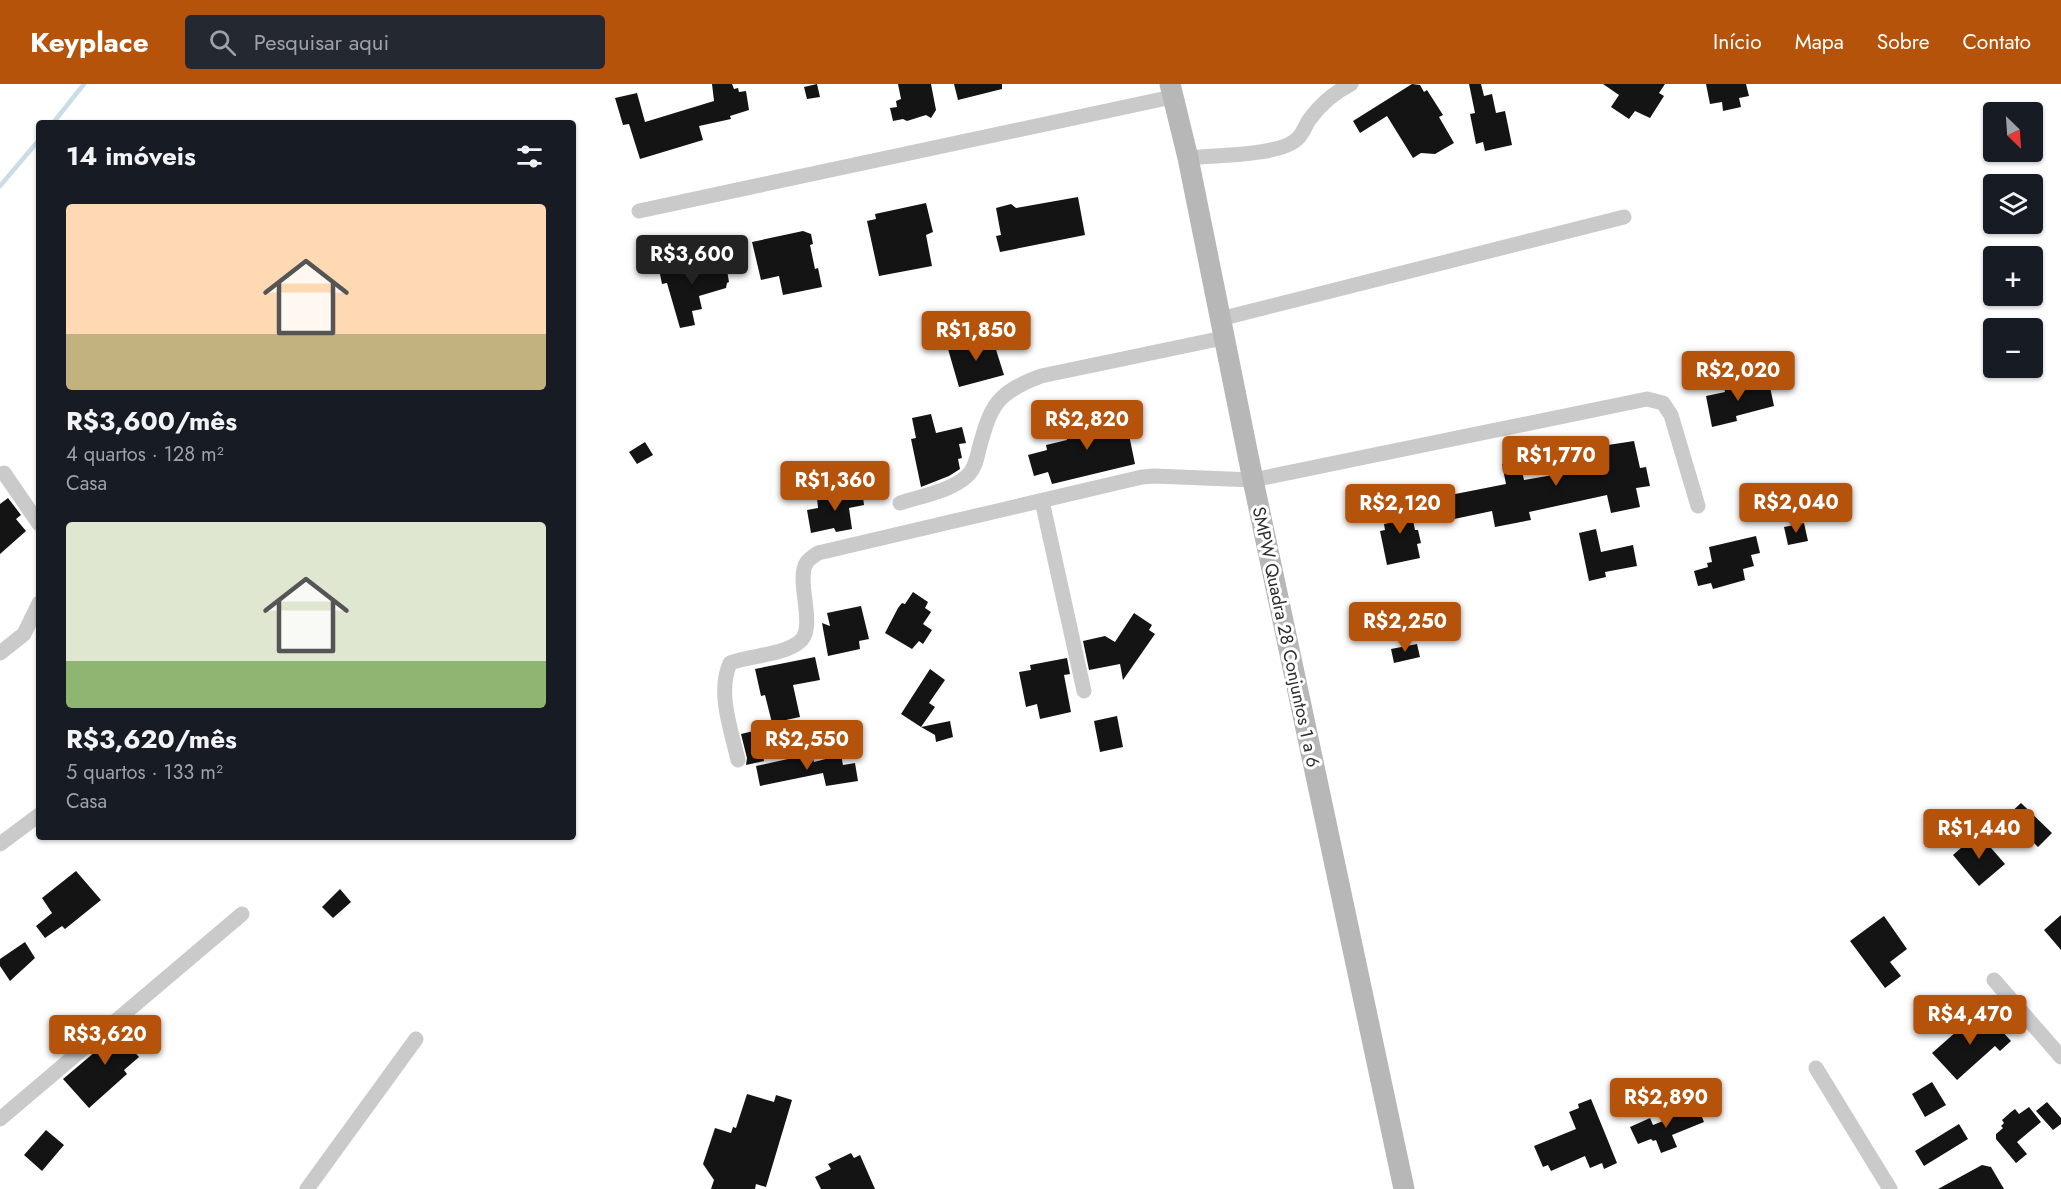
<!DOCTYPE html>
<html lang="pt">
<head>
<meta charset="utf-8">
<style>
	body { margin:0; font-family:Jost,sans-serif; background:#242831; color:#f1f3f6; height:100vh; display:flex; flex-direction:column; font-size:22px; white-space:nowrap }
	* { box-sizing:border-box; margin:0 }
	p { font-size:20px; color:#9ea1a6 }
	.icon { flex:none; width:33px; height:33px; fill:none; stroke:currentColor; stroke-width:2; stroke-linecap:round; stroke-linejoin:round }
	.map { position:relative; flex:1; overflow:hidden }
	.drawer { position:absolute; left:36px; top:36px; width:540px; height:720px; display:flex; flex-direction:column; background:#171b24; border-radius:6px; box-shadow:0 2px 4px #0004 }
	.drawer>* { flex:none }
	.needle { width:39px; rotate:155deg }
	.buttons { position:absolute; left:1983px; top:18px; display:grid; gap:12px }
	.buttons a { display:grid; place-items:center; width:60px; height:60px; border-radius:6px; background:#171b24; box-shadow:0 2px 4px #0004; font-size:30px }
	.price { position:absolute; translate:-50% -51px; padding:0 14px; border-radius:6px; background:#b45309; color:#fff; font-size:20px; line-height:39px; filter:drop-shadow(0 2px 3px #0008) }
	.price::after { content:''; position:absolute; left:50%; top:36px; width:18px; height:14px; margin-left:-9px; background:inherit; clip-path:polygon(0 0,100% 0,50% 100%) }
	.price.current { background:#222; color:#fff }
	ul { padding:0; list-style:none }
	li { display:grid; align-content:center; gap:12px; height:318px; padding:0 30px }
	li span { display:grid; place-items:center; height:186px; border-radius:6px; color:#555 }
	li>.icon { margin-inline-start:auto }
	span .icon { width:108px; height:108px; fill:#fffc; stroke-width:1 }
	li b { font-size:26px }
	h2 { display:flex; justify-content:space-between; align-items:center; height:72px; padding:0 30px; font-size:26px }
	header { display:flex; align-items:center; gap:36px; box-sizing:border-box; height:84px; padding:0 30px; background:#b45309; color:#fff }
	header strong { font-size:28px }
	nav { display:flex; gap:33px; margin-inline-start:auto; font-size:21px }
	.search { width:420px; height:54px; background:#242831; display:flex; align-items:center; gap:15px; box-sizing:border-box; padding:0 21px; border-radius:6px; color:#9ea1a6; font-size:22px }
	.map>svg:first-child { display:block }
	.lines { fill:none; stroke-linecap:round; stroke-linejoin:round }
	.stream { stroke:#cadde7; stroke-width:4.5 }
	.building { fill:#141414 }
	.street { stroke:#cacaca; stroke-width:15 }
	.secondary { stroke:#b7b7b7; stroke-width:21 }
	.labels { text-anchor:middle; dominant-baseline:central; stroke-width:6; stroke-linejoin:round; paint-order:stroke }
	.street-label { font-size:18px; fill:#2d2d2d; stroke:#fff }
</style>
</head>
<body>
<header>
<strong>Keyplace</strong>
<div class="search"><svg class="icon" aria-label="search" viewBox="0 0 24 24"><circle cx="10" cy="10" r="6"/><path d="M15 15l6 6"/></svg>Pesquisar aqui</div>
<nav><a>Início</a><a>Mapa</a><a>Sobre</a><a>Contato</a></nav>
</header>
<div class="map">
<svg width="2061" height="1105" viewBox="0 0 2061 1105">
	<rect width="100%" height="100%" fill="#fff"/>
	<g class="lines">
		<!-- stream -->
		<path class="stream" d="M53 39 84 0
			M0 102 39 56"/>
	</g>
	<!-- building -->
	<path class="building" d="M712 0H732L734 5 738 4 739 8 746 7 749 26 730 32 731 35 699 42 703 56 640 75 629 40 623 41 615 14 637 9 645 38 714 17Z
		M817 0 820 13 807 15 804 3Z
		M898 0H931L936 26 931 34 926 31 907 37 903 35 893 37 890 24 897 23 896 17 901 15Z
		M954 0H1002V5L958 16Z
		M1412 0 1420 1 1424 8 1427 6 1443 31 1439 33 1454 59 1435 70 1421 69 1413 74 1387 32 1360 49 1353 37Z
		M1469 0H1481L1484 12 1492 10 1496 29 1505 27 1512 61 1485 67 1483 58 1476 60 1470 30 1475 29Z
		M1603 0H1665L1659 9 1664 12 1650 34 1635 27 1629 35 1611 23 1619 11Z
		M1706 0H1746L1749 12 1739 14 1741 23 1723 27 1722 18 1710 20Z
		M1078 113 1085 151 1000 168 996 152 1001 151 996 124 1011 120 1016 124Z
		M926 119 933 148 926 151 932 182 879 192 867 137 876 135 875 130Z
		M803 147 811 150 813 160 810 161 815 185 818 184 822 203 783 211 779 192 761 196 752 158Z
		M710 172 713 186H727L729 198 727 199 726 204 699 212 702 225 692 227 695 241 680 244 667 199 662 200 659 185Z
		M992 253 1004 291 959 303 948 265Z
		M1769 298 1774 322 1736 332 1737 337 1712 343 1706 312 1725 308 1724 303 1746 299 1750 302Z
		M1109 326 1126 336 1135 380 1052 400 1048 388 1034 392 1028 371 1047 366 1046 361 1067 356 1066 351 1076 348 1074 338 1086 335 1099 344Z
		M931 330 936 349 962 343 966 359 959 360 962 374 958 375 960 385 949 392 921 403 911 355 916 354 912 334Z
		M1634 357 1640 384 1646 383 1650 402 1636 404 1640 423 1611 429 1607 411 1529 428 1531 436 1495 443 1492 427 1440 438 1435 414 1506 400 1502 380 1520 377 1524 396 1553 391 1551 386 1565 383 1563 375 1596 368 1595 363Z
		M645 358 653 371 637 380 629 368Z
		M862 405 864 421 849 424 852 445 836 448 834 444 811 449 807 426 818 424 817 414Z
		M8 414 21 431 16 435 26 447 0 470V420Z
		M1409 417 1415 446H1418L1421 459 1417 460 1420 474 1387 481 1380 447 1385 446 1384 440 1389 439 1385 422Z
		M1804 439 1808 457 1788 461 1784 443Z
		M1596 445 1601 468 1633 461 1637 482 1605 488 1606 493 1589 497 1579 449Z
		M1756 452 1760 469 1751 471 1754 482 1743 485 1745 496 1713 505 1711 499 1698 502 1694 487 1708 483 1707 479 1712 478 1709 463Z
		M913 508 928 518 925 524 931 528 923 540 932 546 923 560 919 557 912 565 885 549 898 524 902 519 905 520Z
		M861 522 869 555 859 557 860 565 828 572 822 539 830 542 827 529Z
		M1134 529 1152 541 1149 546 1155 550 1123 596 1120 580 1089 586 1083 557 1105 552 1115 558Z
		M1417 560 1420 573 1394 579 1391 565Z
		M815 573 820 596 793 601 800 633 772 639 765 611 761 612 755 585Z
		M1067 574 1070 590 1064 591 1071 628 1040 635 1037 620 1026 623 1019 588 1031 586 1030 581Z
		M930 585 945 596 929 619 935 623 921 643 950 637 953 653 936 658 935 651 921 643 901 630Z
		M1117 632 1123 663 1100 668 1094 637Z
		M758 646 764 677 746 681 747 674 741 650Z
		M841 671 843 681 855 679 858 697 826 702 823 689 760 702 756 682 802 672 803 677 813 675 814 678Z
		M2021 719 2052 749 2038 763 2007 732Z
		M1978 749 2005 780 1979 802 1953 771Z
		M76 787 101 816 65 845 62 842 45 854 36 842 52 829 42 814Z
		M340 805 351 818 333 834 322 823Z
		M2061 831V866L2044 846Z
		M1884 832 1907 865 1890 878 1901 892 1885 904 1850 857Z
		M25 858 35 874 10 897 0 882V875Z
		M1973 933 1981 942 1990 934 2011 957 2000 967 1995 962 1957 996 1932 969Z
		M130 937 144 952 131 964 139 973 124 986 127 990 89 1024 63 995 102 962 104 963Z
		M1932 998 1946 1021 1925 1033 1912 1010Z
		M747 1010 774 1018 776 1011 792 1016 766 1103 756 1100 755 1105H711L714 1096 703 1080 715 1044 731 1049 733 1043 736 1044Z
		M1591 1015 1617 1079 1604 1085 1602 1079 1590 1084 1585 1072 1551 1087 1548 1081 1543 1083 1534 1062 1576 1045 1569 1028 1579 1024 1578 1020Z
		M2047 1018 2061 1034V1040L2053 1046 2036 1027Z
		M1698 1023 1704 1038 1672 1051 1677 1063 1661 1069 1656 1056 1653 1057 1651 1055 1638 1060 1630 1043 1650 1034 1653 1041Z
		M2029 1023 2041 1038 2017 1058 2027 1070 2016 1079 1996 1055V1050L2003 1044 2001 1042 2004 1039 2002 1036 2011 1028 2015 1025 2019 1030Z
		M1959 1040 1968 1055 1924 1082 1915 1067Z
		M46 1046 64 1061 42 1087 24 1071Z
		M851 1069 854 1074 860 1071 875 1105H821L815 1093 831 1085 828 1080Z
		M1982 1081 1991 1083 2004 1105H1938Z"/>
	<g class="lines">
		<!-- street -->
		<path class="street" d="M1188 74C1214 71 1280 72 1297 55 1303 50 1305 42 1309 36 1320 21 1335 8 1351 0
			M639 127 1172 13
			M1220 235 1624 133
			M4 389 39 440
			M1042 417 1084 607
			M900 419C921 412 952 407 968 391 975 384 977 374 979 365 991 321 996 309 1041 292L1223 254
			M0 569 24 550 39 519
			M738 676C731 645 717 609 730 579 751 571 779 572 798 559 819 546 794 496 807 478 809 475 815 471 818 469L1142 393 1154 392 1253 396 1647 315 1663 319 1671 331 1698 422
			M0 760 39 731
			M1994 896 2061 973
			M1816 984 1890 1105
			M0 1035 242 830
			M307 1105 416 955"/>
		<!-- secondary -->
		<path class="secondary" d="M1170 0 1188 74 1253 396 1404 1105"/>
	</g>
	<g class="labels">
		<!-- street labels -->
		<g class="street-label">
			<text transform="translate(1286 553) rotate(78)">SMPW Quadra 28 Conjuntos 1 a 6</text>
		</g>
	</g>
</svg>
<div class="buttons">
<a><svg class="needle" viewBox="-14 -14 28 28"><path d="M0-13l5 13h-10z" fill="#e53935"/><path d="M0 13l5-13h-10z" fill="#9ea1a6"/></svg></a>
<a><svg class="icon" aria-label="layers" viewBox="0 0 24 24"><path d="M12 4l9 5-9 5-9-5zM3 14l9 5 9-5"/></svg></a>
<a>+</a>
<a>−</a>
</div>
<b class="price current" style="left:692px;top:202px">R$3,600</b>
<b class="price" style="left:976px;top:278px">R$1,850</b>
<b class="price" style="left:1738px;top:318px">R$2,020</b>
<b class="price" style="left:1087px;top:367px">R$2,820</b>
<b class="price" style="left:1556px;top:403px">R$1,770</b>
<b class="price" style="left:835px;top:428px">R$1,360</b>
<b class="price" style="left:1796px;top:450px">R$2,040</b>
<b class="price" style="left:1400px;top:451px">R$2,120</b>
<b class="price" style="left:1405px;top:569px">R$2,250</b>
<b class="price" style="left:807px;top:687px">R$2,550</b>
<b class="price" style="left:1979px;top:776px">R$1,440</b>
<b class="price" style="left:1970px;top:962px">R$4,470</b>
<b class="price" style="left:105px;top:982px">R$3,620</b>
<b class="price" style="left:1666px;top:1045px">R$2,890</b>
<section class="drawer">
<h2>14 imóveis<svg class="icon" aria-label="filters" viewBox="0 0 24 24"><path d="M4 7h16M4 17h16"/><circle cx="9" cy="7" r="2"/><circle cx="15" cy="17" r="2"/></svg></h2>
<ul>
<li><span style="background:linear-gradient(#ffd9b3 70%,#c2b280 0)"><svg class="icon" aria-label="home" viewBox="0 0 24 24"><path d="M3 11l9-7 9 7M6 9v11h12V9"/></svg></span><div><b>R$3,600/mês</b><p>4 quartos · 128 m²</p><p>Casa</p></div></li>
<li><span style="background:linear-gradient(#dfe7d0 75%,#8fb573 0)"><svg class="icon" aria-label="home" viewBox="0 0 24 24"><path d="M3 11l9-7 9 7M6 9v11h12V9"/></svg></span><div><b>R$3,620/mês</b><p>5 quartos · 133 m²</p><p>Casa</p></div></li>
</ul>
</section>
</div>
</body>
</html>
